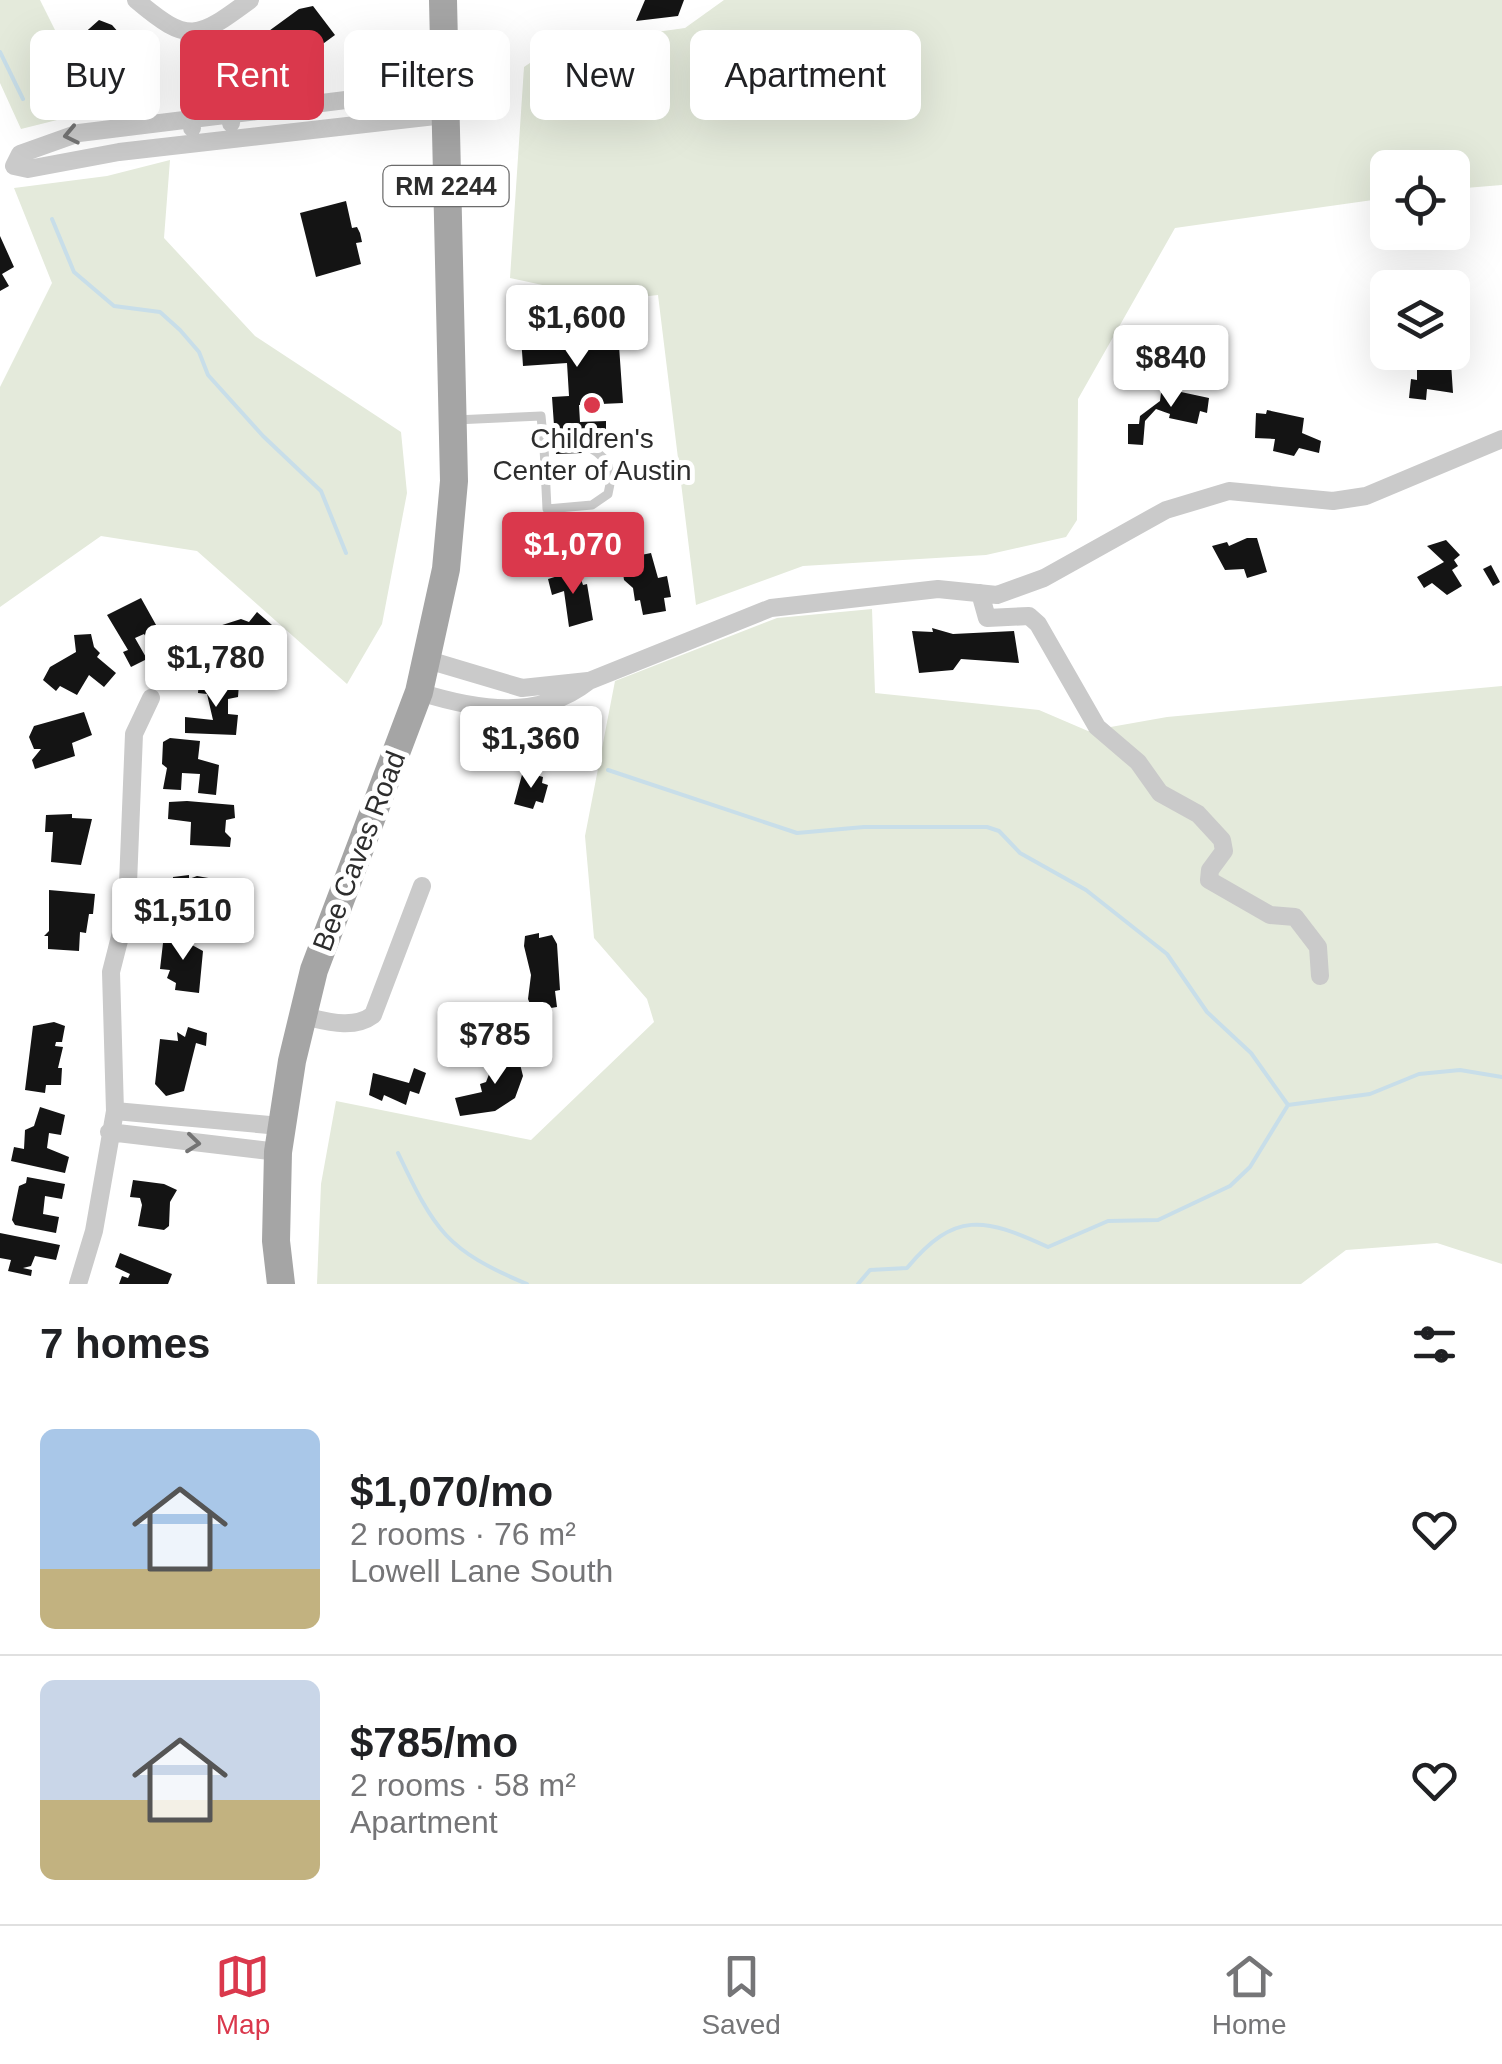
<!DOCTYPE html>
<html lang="en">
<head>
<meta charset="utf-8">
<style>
	body { margin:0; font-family:Helvetica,sans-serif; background:#f2f2f2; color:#202124; height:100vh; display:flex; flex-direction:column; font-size:38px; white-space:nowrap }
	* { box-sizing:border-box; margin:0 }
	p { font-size:32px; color:#757577 }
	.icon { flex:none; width:55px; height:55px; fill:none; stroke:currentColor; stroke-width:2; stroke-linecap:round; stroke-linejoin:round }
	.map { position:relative; height:1284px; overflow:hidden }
	.details { display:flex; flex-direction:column; background:#fff; flex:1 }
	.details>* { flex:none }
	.banner { position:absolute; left:30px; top:30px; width:1000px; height:90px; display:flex; gap:20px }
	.buttons { position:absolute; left:1370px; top:150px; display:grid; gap:20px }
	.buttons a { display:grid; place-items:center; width:100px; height:100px; border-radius:15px; background:#fff; box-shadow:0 10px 40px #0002; font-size:50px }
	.price { position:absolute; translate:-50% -85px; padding:0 22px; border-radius:10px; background:#fff; color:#222; font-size:32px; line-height:65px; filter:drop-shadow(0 2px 5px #0008) }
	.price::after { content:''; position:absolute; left:50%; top:60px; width:30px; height:22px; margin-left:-15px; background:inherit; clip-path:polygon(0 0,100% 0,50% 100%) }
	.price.active { background:#da384c; color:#fff }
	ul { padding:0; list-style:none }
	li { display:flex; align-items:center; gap:30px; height:250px; padding:0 40px }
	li+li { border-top:2px solid #e0e0e0 }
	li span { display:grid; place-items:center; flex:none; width:280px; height:200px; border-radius:15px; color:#555 }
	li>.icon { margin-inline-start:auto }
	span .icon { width:120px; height:120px; fill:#fffc; stroke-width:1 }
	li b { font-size:42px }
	h2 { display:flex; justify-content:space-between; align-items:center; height:120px; padding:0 40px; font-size:42px }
	.tag { padding:0 35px; border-radius:15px; background:#fff; box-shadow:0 10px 40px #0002; font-size:35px; line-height:90px }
	.tag.active { background:#da384c; color:#fff }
	.dock { display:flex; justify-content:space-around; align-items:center; height:140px; border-top:2px solid #e0e0e0; background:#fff; font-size:28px; color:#757577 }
	.dock a { display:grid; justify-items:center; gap:5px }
	.dock .active { color:#da384c }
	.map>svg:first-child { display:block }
	.green { fill:#e4eadb }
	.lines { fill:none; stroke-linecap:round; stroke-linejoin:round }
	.stream { stroke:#c8dee9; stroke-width:4 }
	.building { fill:#141414 }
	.service { stroke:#cacaca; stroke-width:9 }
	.minor { stroke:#cacaca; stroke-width:18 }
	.primary { stroke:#a5a5a5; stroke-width:28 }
	.oneway { stroke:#747474 }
	.poi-dot { fill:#da384c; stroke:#fff; stroke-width:4 }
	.labels { text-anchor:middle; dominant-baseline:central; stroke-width:10; stroke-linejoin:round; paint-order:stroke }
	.shield { fill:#fff; stroke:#6c6c6c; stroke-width:2.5 }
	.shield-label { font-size:25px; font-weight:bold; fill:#2d2d2d }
	.poi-label { font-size:28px; fill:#2d2d2d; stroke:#fff }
	.street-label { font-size:28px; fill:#2d2d2d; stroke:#fff }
</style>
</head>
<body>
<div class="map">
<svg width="1502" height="1284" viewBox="0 0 1502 1284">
	<rect width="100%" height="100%" fill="#fff"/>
	<!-- green -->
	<path class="green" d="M0 0H40L59 38 108 107 106 119 65 118 21 129 0 83Z
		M724 0H1502V185L1453 189 1452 168H1388L1387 198 1175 228 1078 399 1077 520 1066 537 986 555 803 566 696 605 658 295 612 300 510 278 524 67 555 46 685 28Z
		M170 160 164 238 255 336 401 432 407 493 382 624 347 684 197 551 101 536 0 607V387L52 283 14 188 107 176Z
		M872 609 875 693 1039 710 1088 731 1167 717 1502 686V1264L1437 1243 1346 1250 1301 1284H317L321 1184 336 1101 531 1140 654 1022 647 999 594 938 585 836 615 681 777 618Z"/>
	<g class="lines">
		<!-- stream -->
		<path class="stream" d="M0 52 23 99
			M52 219 74 272 114 306 160 312 180 330 199 352 208 375 263 436 321 491 346 553
			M608 770 797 833 864 827H987L999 831 1020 853 1086 890 1167 954 1207 1012 1251 1053 1288 1105 1370 1094 1419 1074 1460 1070 1502 1077
			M398 1153C435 1231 446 1250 527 1284
			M858 1284 870 1270 907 1268C955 1211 983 1217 1048 1247L1108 1221 1158 1220 1230 1186 1250 1167 1288 1105"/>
	</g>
	<!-- building -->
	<path class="building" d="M645 0H684L678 16 636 21Z
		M313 6 335 35 279 76 257 48 262 36 299 9Z
		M99 20 112 25 142 59 144 73 116 98 72 53 75 50 71 45Z
		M346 201 352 228 357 227 360 233 362 242 356 243 361 264 316 277 300 213Z
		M0 236 14 267 2 274 9 286 0 291Z
		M617 317 623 403 579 405 580 422 606 421V430L580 432 582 453 556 454 552 397 569 396 567 363 523 366 520 322Z
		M1435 362 1451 363 1453 393 1427 389 1426 400 1409 398 1411 379 1417 380V368H1434Z
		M1169 380 1183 383 1181 392 1209 398 1207 413 1200 411 1197 424 1169 418 1170 414 1156 409 1145 421 1143 445 1128 444V424H1139L1140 416 1160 401 1161 393 1166 394Z
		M1267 410 1304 418 1302 433 1321 441 1319 453 1299 448 1294 456 1273 451 1275 439 1255 438 1256 413 1266 414Z
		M1247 538H1257L1267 572 1247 578 1244 569 1225 570 1212 546 1227 542 1229 546Z
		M1446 540 1460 555 1454 560 1458 566 1452 570 1462 586 1447 595 1432 583 1424 588 1417 577 1444 562 1427 546Z
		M651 553 658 578 667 576 671 597 664 598 666 611 643 615 640 600 635 601 633 588 624 580 621 559Z
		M1491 565 1500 582 1493 586 1483 569Z
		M578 570 583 585 587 584 593 620 569 627 564 591 552 595 548 579Z
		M141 598 160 632 148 640 144 634 135 638 147 659 131 667 123 652 128 650 107 615Z
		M257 612 272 625 265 635 276 636 279 663 261 665 260 653 242 655V661H234V656L209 655V641L216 635V627L241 619 249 622Z
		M932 628 953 634 1014 631 1019 663 961 659 953 670 919 673 912 631 933 632Z
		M91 634 94 647 100 653 97 657 116 673 104 687 89 675 77 695 60 686 56 691 43 680 50 667 76 652 74 635Z
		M199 680 239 684 238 697 228 699V714L238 715 236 735 185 733V717L213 720 207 694 198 693Z
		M84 712 92 735 72 743 75 756 35 769 32 760 41 749H34L29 737 34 726Z
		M170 738 200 741 198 759 219 765 216 795 198 793 200 774 182 773 181 790 163 789 167 768 162 764 163 742Z
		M523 771 543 777 542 783 548 785 543 803 536 801 533 809 514 804Z
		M187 801 234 805 235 818 226 820 225 832 231 838 230 847 190 845 191 822 168 819 169 802Z
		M72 814V818L92 819 81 865 51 862 53 832H45L46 815Z
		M189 875V879L197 876 220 880V890H230L229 903 215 902 214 907 221 911 217 929 191 927V922L182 921 184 895 172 894 173 877Z
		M49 890 95 894 93 914H89L86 933 80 932 79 951 48 949V936H44L49 931Z
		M170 932 193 938 192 945 203 951 199 993 175 990 176 983 167 978 170 970 160 969 163 943H169Z
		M539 933V938L552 935 557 944 560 990 555 991 557 1007 539 1010 538 1003 530 1004 528 999 531 975 524 946 525 936Z
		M54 1022 65 1026 62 1042H56L55 1046 63 1047 58 1068H62L61 1085H46L45 1093 25 1090 33 1026Z
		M188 1027 207 1033 206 1046 196 1043 184 1091 166 1096 155 1084 160 1039 178 1041 177 1032 185 1037Z
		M516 1048 523 1076 515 1098 495 1111 460 1116 455 1098 482 1092 480 1084 486 1082 493 1064 499 1062 497 1053Z
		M414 1068 426 1073 419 1094 410 1091 406 1105 384 1095 382 1101 369 1095 373 1073 409 1083Z
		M40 1107 65 1115 61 1135 49 1133 47 1148 69 1157 65 1173 11 1161 14 1147 24 1149 25 1130 34 1126Z
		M27 1177 65 1184 62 1199 45 1196 43 1214 59 1217 56 1233 15 1225 12 1220 19 1186 26 1183Z
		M133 1180 164 1184 177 1190 170 1202 169 1226 164 1230 138 1226 142 1205 140 1198 130 1197Z
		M0 1233 60 1245 56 1260 35 1256 31 1266 23 1268 32 1270 31 1276 8 1271 11 1260 0 1258Z
		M120 1253 172 1274 168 1284H119L122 1276 128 1278 130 1274 115 1267Z"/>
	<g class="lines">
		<!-- service -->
		<path class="service" d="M455 420 541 416 544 447
			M556 446 544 447 547 509 592 505 608 494C615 468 606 454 582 444"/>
		<!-- minor -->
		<path class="minor" d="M136 0C189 45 197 39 250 0
			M210 30 224 69 231 123
			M189 34 192 128
			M444 82 370 97 79 133 20 154 14 166 28 169 119 152 444 115
			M980 593 987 618 1029 616 1038 624 1097 727 1138 762 1160 793 1198 814 1222 840 1224 851 1210 870 1209 880 1270 915 1295 917 1318 947 1320 976
			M428 660 522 688 588 681
			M419 692C477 710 538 721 589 681L771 608 938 589 997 595 1044 578 1166 510 1229 491 1333 501 1366 496 1502 439
			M303 1016C326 1021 353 1030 373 1015L422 886
			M115 1111 280 1126
			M109 1132 278 1152
			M78 1284 94 1231 115 1111 111 972 127 909 134 734 151 698"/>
		<!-- primary -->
		<path class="primary" d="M281 1284 276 1241 278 1152 292 1061 314 970 419 692 446 569 454 481 443 0"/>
	</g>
	<!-- one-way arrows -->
	<defs><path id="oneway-chevron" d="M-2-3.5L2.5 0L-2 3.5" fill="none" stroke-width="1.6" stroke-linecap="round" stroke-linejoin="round" transform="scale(2.5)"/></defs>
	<g class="oneway">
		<use href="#oneway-chevron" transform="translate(71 135) rotate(168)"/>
		<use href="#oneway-chevron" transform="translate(193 1143) rotate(6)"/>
	</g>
	<!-- markers -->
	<circle class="poi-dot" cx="592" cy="405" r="10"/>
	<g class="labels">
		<!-- shield labels -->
		<rect class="shield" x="383.5" y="166" width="125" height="40" rx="8"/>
		<g class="shield-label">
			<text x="446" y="186">RM 2244</text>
		</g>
		<!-- poi labels -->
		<g class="poi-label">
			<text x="592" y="438">Children's<tspan x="592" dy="32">Center of Austin</tspan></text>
		</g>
		<!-- street labels -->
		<g class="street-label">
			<text transform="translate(359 851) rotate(-69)">Bee Caves Road</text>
		</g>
	</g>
</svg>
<div class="buttons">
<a><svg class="icon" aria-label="locate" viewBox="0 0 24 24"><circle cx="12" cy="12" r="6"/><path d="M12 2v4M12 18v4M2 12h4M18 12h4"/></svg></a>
<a><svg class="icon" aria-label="layers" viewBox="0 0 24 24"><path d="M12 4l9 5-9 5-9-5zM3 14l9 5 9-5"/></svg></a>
</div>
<b class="price" style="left:577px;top:370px">$1,600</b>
<b class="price" style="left:1171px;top:410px">$840</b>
<b class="price active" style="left:573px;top:597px">$1,070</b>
<b class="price" style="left:216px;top:710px">$1,780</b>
<b class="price" style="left:531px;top:791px">$1,360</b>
<b class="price" style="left:183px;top:963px">$1,510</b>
<b class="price" style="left:495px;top:1087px">$785</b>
<div class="banner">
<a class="tag">Buy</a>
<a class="tag active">Rent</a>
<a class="tag">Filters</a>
<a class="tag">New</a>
<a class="tag">Apartment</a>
</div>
</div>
<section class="details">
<h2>7 homes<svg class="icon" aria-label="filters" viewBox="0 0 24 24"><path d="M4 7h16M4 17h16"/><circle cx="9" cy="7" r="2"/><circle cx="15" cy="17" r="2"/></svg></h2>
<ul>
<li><span style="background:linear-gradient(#a9c7e8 70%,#c2b280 0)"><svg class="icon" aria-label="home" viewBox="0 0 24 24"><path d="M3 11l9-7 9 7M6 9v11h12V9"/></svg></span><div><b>$1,070/mo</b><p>2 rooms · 76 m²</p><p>Lowell Lane South</p></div><svg class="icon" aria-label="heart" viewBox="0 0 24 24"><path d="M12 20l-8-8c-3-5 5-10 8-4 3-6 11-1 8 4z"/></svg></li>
<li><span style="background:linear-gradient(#c9d6e8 60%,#c2b280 0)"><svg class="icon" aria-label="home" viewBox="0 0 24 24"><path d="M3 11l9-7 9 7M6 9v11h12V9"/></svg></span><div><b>$785/mo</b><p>2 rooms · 58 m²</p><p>Apartment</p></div><svg class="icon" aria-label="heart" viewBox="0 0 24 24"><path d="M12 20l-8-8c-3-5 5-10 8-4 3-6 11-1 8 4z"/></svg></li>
</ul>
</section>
<nav class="dock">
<a class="active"><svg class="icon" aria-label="map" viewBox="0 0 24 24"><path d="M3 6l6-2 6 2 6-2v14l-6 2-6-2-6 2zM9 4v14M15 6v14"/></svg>Map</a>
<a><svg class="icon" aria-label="saved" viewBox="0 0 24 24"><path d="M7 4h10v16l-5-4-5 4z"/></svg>Saved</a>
<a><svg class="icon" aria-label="home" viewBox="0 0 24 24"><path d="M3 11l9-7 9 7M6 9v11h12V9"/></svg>Home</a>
</nav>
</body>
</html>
